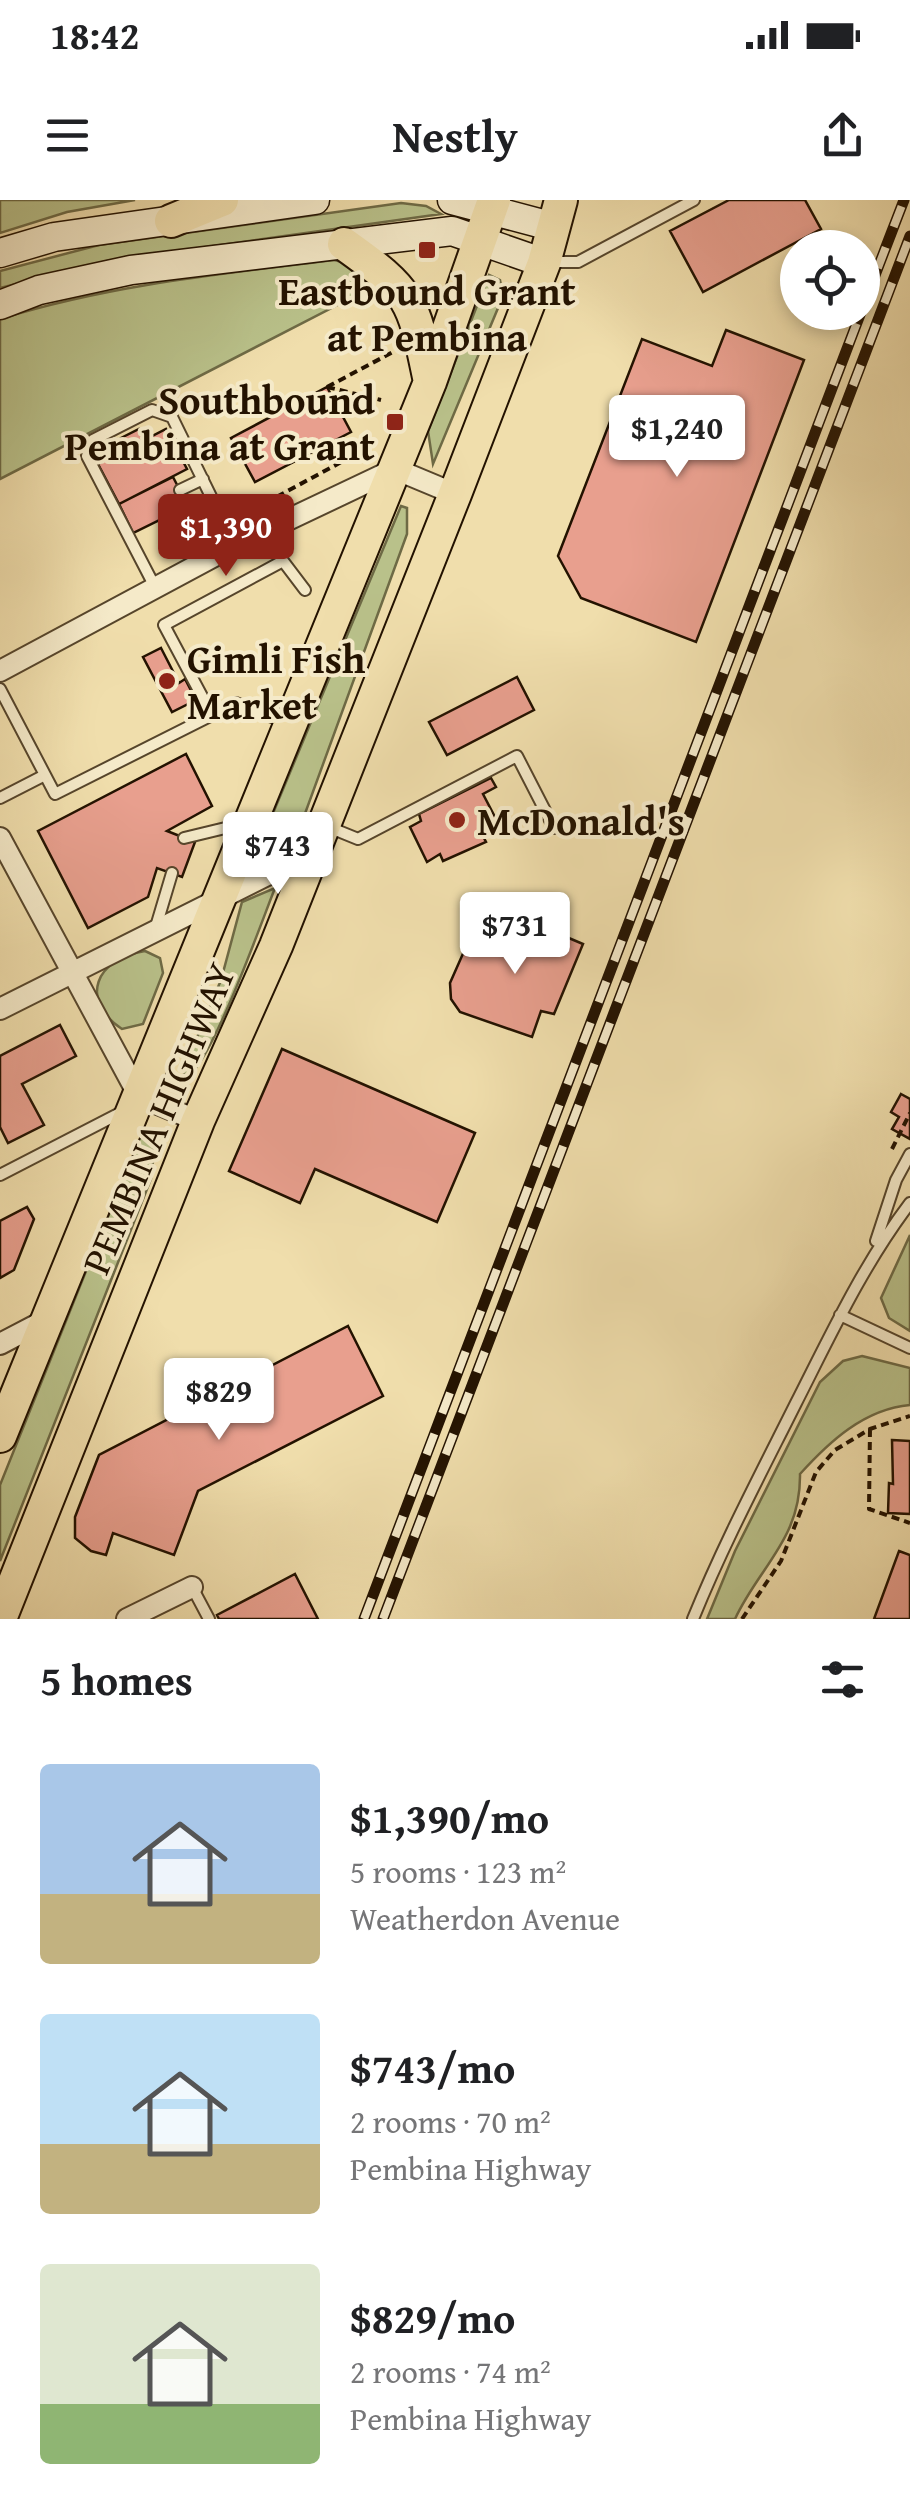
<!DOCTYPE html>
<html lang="en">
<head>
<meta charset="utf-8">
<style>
	body { margin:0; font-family:"Gentium Book Plus",serif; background:#f2f2f2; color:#202124; height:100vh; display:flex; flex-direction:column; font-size:38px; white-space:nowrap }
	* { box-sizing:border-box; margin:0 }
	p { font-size:32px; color:#757577 }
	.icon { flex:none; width:55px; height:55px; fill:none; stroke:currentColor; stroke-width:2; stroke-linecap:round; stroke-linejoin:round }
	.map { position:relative; height:1419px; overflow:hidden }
	.sheet { display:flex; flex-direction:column; background:#fff; flex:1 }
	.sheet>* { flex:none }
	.tools { position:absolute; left:780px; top:30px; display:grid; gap:20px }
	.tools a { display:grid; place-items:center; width:100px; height:100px; border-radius:50%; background:#fff; box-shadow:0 5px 15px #0003; font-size:50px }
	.price { position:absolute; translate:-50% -85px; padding:0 22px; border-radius:10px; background:#fff; color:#222; font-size:32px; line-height:65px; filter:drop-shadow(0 2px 5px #0008) }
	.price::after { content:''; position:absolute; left:50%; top:60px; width:30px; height:22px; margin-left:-15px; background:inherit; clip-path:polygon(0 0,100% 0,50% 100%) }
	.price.active { background:#8f2418; color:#fff }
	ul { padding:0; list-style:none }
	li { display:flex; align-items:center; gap:30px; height:250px; padding:0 40px }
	li span { display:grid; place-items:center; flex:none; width:280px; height:200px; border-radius:10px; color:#555 }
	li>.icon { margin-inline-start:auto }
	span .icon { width:120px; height:120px; fill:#fffc; stroke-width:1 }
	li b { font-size:42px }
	h2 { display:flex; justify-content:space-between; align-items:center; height:120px; padding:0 40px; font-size:42px }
	.status { display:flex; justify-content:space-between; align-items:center; height:70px; padding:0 50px; background:#fff; direction:ltr }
	.status svg { height:28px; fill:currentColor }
	header { display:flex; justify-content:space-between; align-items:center; height:130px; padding:0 40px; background:#fff; font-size:45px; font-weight:800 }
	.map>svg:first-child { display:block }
	.green { fill:#b9c18a; stroke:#6e6a45; stroke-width:2.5 }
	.building { fill:#e89f8e; stroke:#231200; stroke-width:2.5 }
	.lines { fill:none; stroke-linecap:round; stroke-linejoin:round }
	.service-casing { stroke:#56452b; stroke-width:14 }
	.minor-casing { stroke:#56452b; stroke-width:24 }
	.secondary-casing { stroke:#231200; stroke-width:31 }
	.primary-casing { stroke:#231200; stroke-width:36 }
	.path { stroke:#231200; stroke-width:4; stroke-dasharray:8 5; stroke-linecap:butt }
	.service { stroke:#f5eac9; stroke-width:10 }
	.minor { stroke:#f5eac9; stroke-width:20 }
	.secondary { stroke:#f5eac9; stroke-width:28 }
	.primary { stroke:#f0deac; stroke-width:32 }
	.rail-casing { stroke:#231200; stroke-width:11 }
	.rail { stroke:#f5eac9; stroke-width:8; stroke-dasharray:22; stroke-linecap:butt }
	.poi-dot { fill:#8f2418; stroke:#f5eac9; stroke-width:4 }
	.labels { text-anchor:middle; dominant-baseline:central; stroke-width:8; stroke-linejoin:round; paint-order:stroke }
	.poi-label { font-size:40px; font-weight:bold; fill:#231200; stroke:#f5eac9; text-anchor:start }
	.street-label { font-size:40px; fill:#231200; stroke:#f5eac9 }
</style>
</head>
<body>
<div class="status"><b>18:42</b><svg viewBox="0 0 49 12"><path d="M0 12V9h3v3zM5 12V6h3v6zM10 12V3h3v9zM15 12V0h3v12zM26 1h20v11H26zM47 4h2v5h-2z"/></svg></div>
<header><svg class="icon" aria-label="menu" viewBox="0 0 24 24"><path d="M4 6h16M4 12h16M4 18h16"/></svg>Nestly<svg class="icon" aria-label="share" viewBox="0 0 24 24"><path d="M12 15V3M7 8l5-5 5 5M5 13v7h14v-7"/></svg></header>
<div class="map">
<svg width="910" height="1419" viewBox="0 0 910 1419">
	<rect width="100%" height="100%" fill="#f0deac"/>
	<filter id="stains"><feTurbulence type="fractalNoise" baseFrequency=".002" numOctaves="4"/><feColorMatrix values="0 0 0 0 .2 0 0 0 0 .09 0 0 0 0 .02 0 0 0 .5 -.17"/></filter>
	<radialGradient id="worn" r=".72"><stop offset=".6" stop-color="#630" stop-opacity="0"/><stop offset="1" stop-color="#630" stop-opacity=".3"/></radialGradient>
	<!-- green -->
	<path class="green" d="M0 0H135L67 12 0 33Z
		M401 3 426 6 441 14 107 61 0 88V71L99 45Z
		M334 60 351 64 382 82 0 279V119C109 85 220 74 334 60Z
		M489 75 500 80 503 96 433 264 428 231Z
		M401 306 407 308V334L295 641 271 666 252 673 266 630Z
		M275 688C261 723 212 863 186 878L183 871 221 780 242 702Z
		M145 751 160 758 163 773 143 824 122 829C78 800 96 758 145 751Z
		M149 931 154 952 151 979 0 1361V1285L142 932Z
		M910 1035V1131L889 1118 881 1098Z
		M862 1156 910 1168V1205C864 1209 829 1242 800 1274 801 1339 759 1367 735 1419H707L735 1351 820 1182 843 1161Z"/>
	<!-- building -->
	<path class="building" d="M729 0H805L821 29 703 92 670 31Z
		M726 130 804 160 696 442 581 398 558 356 642 139 712 166Z
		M327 187 351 232 255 282 231 238Z
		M139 229 144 239 126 249 121 238Z
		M166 229 187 269 119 304 98 264Z
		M173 277 188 306 133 333 119 304Z
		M161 448 179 483 185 479 196 500 172 512 143 457Z
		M517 477 534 510 447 555 429 522Z
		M186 554 212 606 167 631 195 642 182 677 157 668 148 697 88 728 38 631Z
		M491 578 496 587 483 594 496 619 479 628 486 642 443 661 440 654 427 662 410 627 421 621 419 614Z
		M512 714 583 744 554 814 541 811 532 837 460 812 451 799 450 783 469 740 499 752Z
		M60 825 76 856 22 884 44 925 8 943 0 927V856Z
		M282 849 475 933 437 1022 315 969 300 1003 229 971Z
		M901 894 910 899V939L892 929 899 917 891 912Z
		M27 1007 34 1019 14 1070 0 1078V1021Z
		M348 1126 383 1196 198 1291 174 1355 113 1333 106 1355 91 1351 75 1338V1317L99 1255Z
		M892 1240 910 1241V1314L888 1313 889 1283 893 1284Z
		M899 1351 910 1355V1419H874Z
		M295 1374 318 1419H219L217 1415Z"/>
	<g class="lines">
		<defs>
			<path id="service" d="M551 62H578L694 0
				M180 290 203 279
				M155 387 87 256 93 240 152 210 172 217 222 319
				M0 489 55 594 236 503 285 522
				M212 515 164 425 283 361 305 390
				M0 598 45 575
				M326 626 358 639 517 556 554 628
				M184 638 242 624
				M155 730 172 673
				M0 975 124 911
				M876 1041 896 980 910 954
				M840 1115 910 1148
				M192 1387 209 1419
				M693 1419C723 1345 760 1275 796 1203 831 1134 863 1065 910 1003"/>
			<path id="minor" d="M0 471 235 345 395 269 455 294
				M0 638 139 896 198 921
				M0 809 313 652
				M0 1144 46 1120
				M127 1419 192 1387"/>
			<path id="secondary" d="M452 0 554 27
				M0 53 54 37 315 0
				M0 105 39 90 131 70 452 31 544 63"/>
			<path id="primary" d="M171 21 222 0
				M344 44C413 93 413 100 430 182
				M0 1236 430 182 494 0
				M0 1419 198 921 276 746 455 294 544 63 561 0"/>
		</defs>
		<!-- service casing -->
		<use href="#service" class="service-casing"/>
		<!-- minor casing -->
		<use href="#minor" class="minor-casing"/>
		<!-- secondary casing -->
		<use href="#secondary" class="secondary-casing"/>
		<!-- primary casing -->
		<use href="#primary" class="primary-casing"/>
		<!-- path -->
		<path class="path" d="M327 187 393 152
			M327 187 381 200
			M254 309 360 252
			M892 949 910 913
			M870 1229 869 1309 910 1323
			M742 1419 781 1361 816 1272 835 1250 870 1229 910 1216"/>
		<!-- service -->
		<use href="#service" class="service"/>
		<!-- minor -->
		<use href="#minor" class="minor"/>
		<!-- secondary -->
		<use href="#secondary" class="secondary"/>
		<!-- primary -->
		<use href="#primary" class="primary"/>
		<defs>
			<path id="rail" d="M862 109 904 0
				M364 1419 861 112
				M383 1419 910 36"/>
		</defs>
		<!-- rail casing -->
		<use href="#rail" class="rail-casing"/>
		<!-- rail -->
		<use href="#rail" class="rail"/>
	</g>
	<!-- markers -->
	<g class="poi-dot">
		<rect x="417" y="40" width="20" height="20" rx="5"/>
		<rect x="385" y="212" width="20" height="20" rx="5"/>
		<circle cx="167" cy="481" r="10"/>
		<circle cx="457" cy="620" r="10"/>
	</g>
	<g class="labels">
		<!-- poi labels -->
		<g class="poi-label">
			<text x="427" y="90" text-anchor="middle">Eastbound Grant<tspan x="427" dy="46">at Pembina</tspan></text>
			<text x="375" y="199" text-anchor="end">Southbound<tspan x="375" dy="46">Pembina at Grant</tspan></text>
			<text x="187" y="458">Gimli Fish<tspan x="187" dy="46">Market</tspan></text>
			<text x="477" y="620">McDonald's</text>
		</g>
		<!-- street labels -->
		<g class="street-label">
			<text transform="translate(158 918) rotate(-67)">PEMBINA HIGHWAY</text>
		</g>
	</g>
	<rect width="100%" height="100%" filter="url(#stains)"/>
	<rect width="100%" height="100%" fill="url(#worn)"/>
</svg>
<div class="tools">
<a><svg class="icon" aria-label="locate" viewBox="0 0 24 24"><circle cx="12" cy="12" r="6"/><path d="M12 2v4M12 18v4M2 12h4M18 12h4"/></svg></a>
</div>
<b class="price" style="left:677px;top:280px">$1,240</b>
<b class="price active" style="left:226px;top:379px">$1,390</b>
<b class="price" style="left:278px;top:697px">$743</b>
<b class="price" style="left:515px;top:777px">$731</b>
<b class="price" style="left:219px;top:1243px">$829</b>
</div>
<section class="sheet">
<h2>5 homes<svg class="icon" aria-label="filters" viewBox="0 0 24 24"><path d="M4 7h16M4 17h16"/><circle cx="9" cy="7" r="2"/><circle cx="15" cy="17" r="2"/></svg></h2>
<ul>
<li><span style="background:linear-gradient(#a9c7e8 65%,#c2b280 0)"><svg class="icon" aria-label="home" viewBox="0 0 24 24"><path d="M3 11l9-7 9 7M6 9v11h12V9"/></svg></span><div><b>$1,390/mo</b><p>5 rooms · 123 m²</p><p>Weatherdon Avenue</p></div></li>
<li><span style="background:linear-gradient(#bfe0f5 65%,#c2b280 0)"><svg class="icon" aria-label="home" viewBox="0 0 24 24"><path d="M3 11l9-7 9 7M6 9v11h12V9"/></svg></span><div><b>$743/mo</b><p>2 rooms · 70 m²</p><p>Pembina Highway</p></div></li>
<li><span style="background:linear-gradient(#dfe7d0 70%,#8fb573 0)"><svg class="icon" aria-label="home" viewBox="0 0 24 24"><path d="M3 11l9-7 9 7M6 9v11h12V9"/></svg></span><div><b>$829/mo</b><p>2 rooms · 74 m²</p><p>Pembina Highway</p></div></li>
</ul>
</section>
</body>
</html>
